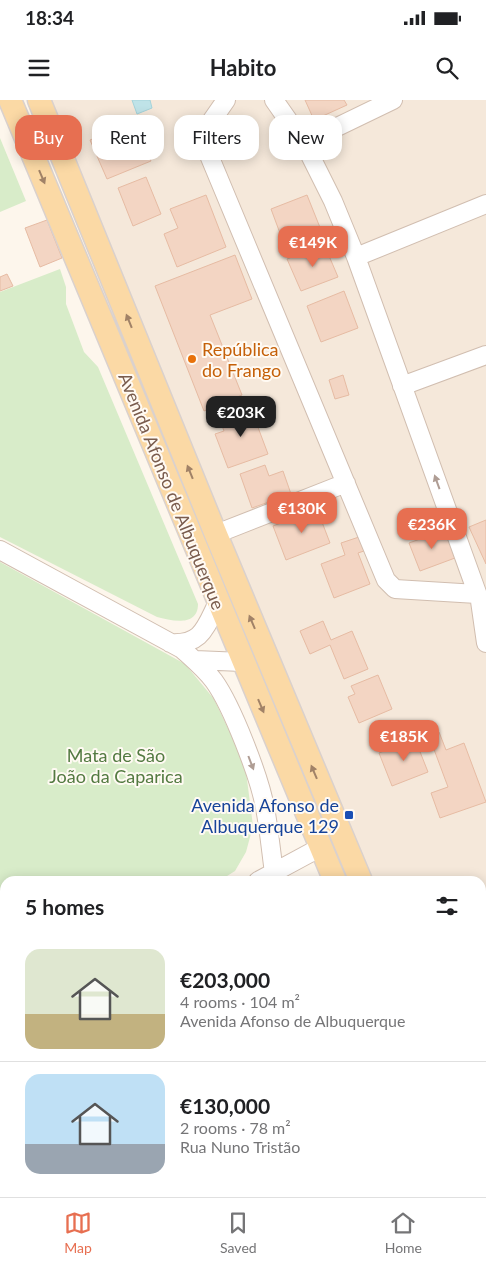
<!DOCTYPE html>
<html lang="en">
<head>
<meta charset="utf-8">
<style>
	body { margin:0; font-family:Lato,sans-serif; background:#f2f2f2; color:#202124; height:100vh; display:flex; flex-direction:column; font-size:19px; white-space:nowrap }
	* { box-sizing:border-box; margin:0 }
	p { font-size:16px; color:#757577 }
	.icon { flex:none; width:28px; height:28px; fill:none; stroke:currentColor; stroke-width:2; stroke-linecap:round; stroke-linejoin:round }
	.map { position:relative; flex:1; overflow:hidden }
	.panel { position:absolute; left:0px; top:776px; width:486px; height:321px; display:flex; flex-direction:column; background:#fff; border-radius:15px 15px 0 0; box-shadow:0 2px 12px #0003 }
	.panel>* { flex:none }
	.top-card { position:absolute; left:15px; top:15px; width:456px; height:45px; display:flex; gap:10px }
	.price { position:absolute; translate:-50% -42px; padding:0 11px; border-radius:10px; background:#e76f51; color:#fff; font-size:16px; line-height:32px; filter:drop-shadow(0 1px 2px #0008) }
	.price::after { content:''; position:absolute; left:50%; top:30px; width:15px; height:11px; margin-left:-8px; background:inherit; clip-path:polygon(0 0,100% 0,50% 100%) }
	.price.active { background:#222; color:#fff }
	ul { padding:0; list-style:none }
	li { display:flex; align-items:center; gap:15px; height:125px; padding:0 25px }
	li+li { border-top:1px solid #e0e0e0 }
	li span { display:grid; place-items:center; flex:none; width:140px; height:100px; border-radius:15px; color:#555 }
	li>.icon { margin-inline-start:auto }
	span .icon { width:60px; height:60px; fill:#fffc; stroke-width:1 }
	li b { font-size:21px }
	h2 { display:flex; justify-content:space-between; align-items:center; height:60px; padding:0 25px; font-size:21px }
	.pill { padding:0 18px; border-radius:15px; background:#fff; box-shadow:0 2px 12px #0003; font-size:18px; line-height:45px }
	.pill.active { background:#e76f51; color:#fff }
	.status { display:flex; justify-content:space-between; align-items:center; height:35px; padding:0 25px; background:#fff; direction:ltr }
	.status svg { height:14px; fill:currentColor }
	header { display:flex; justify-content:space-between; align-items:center; height:65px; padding:0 25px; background:#fff; font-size:22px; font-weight:700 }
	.dock { display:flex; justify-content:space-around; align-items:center; height:70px; border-top:1px solid #e0e0e0; background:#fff; font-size:14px; color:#757577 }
	.dock a { display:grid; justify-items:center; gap:2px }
	.dock .active { color:#e76f51 }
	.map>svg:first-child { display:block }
	.residential { fill:#f5e8da }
	.green { fill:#d8ecc9 }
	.water { fill:#bfe3e8; stroke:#a5d3da }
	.building { fill:#f3d5c3; stroke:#e6bba3 }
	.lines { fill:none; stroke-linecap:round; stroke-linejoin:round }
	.minor-casing { stroke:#d1beb0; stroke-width:20 }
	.major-casing { stroke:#dad1cd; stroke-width:25 }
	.minor { stroke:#fff; stroke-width:18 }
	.major { stroke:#fbd9a5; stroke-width:22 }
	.oneway { fill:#a18267 }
	.oneway2 { fill:#af9d94 }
	.food-dot { fill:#e8710a; stroke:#fffaf3; stroke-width:2 }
	.transit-dot { fill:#1a4fb4; stroke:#fffaf3; stroke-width:2 }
	.labels { text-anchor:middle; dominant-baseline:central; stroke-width:4; stroke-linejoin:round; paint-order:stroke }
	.food-label { font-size:18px; fill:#c56008; stroke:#fffaf3; text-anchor:start }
	.street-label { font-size:18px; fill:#7a5c4d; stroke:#fffaf3 }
	.park-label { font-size:18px; fill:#537a41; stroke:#fffaf3 }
	.transit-label { font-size:18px; fill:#164399; stroke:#fffaf3; text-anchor:end }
</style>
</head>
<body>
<div class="status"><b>18:34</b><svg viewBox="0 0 49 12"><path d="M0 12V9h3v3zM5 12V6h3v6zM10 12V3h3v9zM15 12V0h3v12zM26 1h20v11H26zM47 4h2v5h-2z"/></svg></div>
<header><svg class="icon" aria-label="menu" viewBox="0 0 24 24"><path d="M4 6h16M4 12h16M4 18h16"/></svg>Habito<svg class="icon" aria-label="search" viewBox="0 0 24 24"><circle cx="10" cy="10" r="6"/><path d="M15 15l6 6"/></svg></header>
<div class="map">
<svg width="486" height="1097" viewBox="0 0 486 1097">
	<rect width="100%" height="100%" fill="#fdf6ec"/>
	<!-- residential -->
	<path class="residential" d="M40 0H486V1075L481 1064V781H362Z"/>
	<!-- green -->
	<path class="green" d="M0 38 26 101 0 112Z
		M60 169 66 187V204L84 252 98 267 198 504C198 527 172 521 157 517L0 437V192Z
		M0 462 185 564 214 599 245 664 253 726 246 752 235 771 219 781H5V918L0 921Z"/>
	<!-- water -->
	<path class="water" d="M132 0H150L152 8 137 14Z"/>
	<!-- building -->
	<path class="building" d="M305 0H344L347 5 314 20Z
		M135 22 151 61 107 79 90 40Z
		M146 77 161 114 133 126 118 88Z
		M206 95 226 147 177 167 164 134 178 128 170 109Z
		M307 95 321 130 284 144 271 109Z
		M47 120 62 158 40 167 25 128Z
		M324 144 338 177 301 191 287 159Z
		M235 155 252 199 210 215 242 295 204 311 155 186Z
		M7 174 13 186 0 191V177Z
		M344 191 358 228 321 242 307 206Z
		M343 275 349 295 335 299 329 280Z
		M250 306 268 354 228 368 215 334 224 331 219 318Z
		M265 365 269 376 283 371 291 394 252 408 240 374Z
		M317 409 330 443 286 460 273 426Z
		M486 420V464L469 427Z
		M445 430 455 458 420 471 409 443Z
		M362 436 367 450 358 453 370 484 334 498 321 464 345 455 341 443Z
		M323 521 331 540 352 531 368 569 344 579 330 545 310 554 300 531Z
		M378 575 392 609 359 623 348 597 355 594 351 586Z
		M439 632 446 650 464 643 486 702 440 718 431 693 448 687 429 636Z
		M415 639 428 672 392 686 379 653Z
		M486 798V851L481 853V799Z
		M486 866V927L483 920 481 921V868Z
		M68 1092 71 1097H51L58 1093Z
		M158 1092H203L208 1097H154Z"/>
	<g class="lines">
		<defs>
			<path id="minor" d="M226 0 201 36 386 480 395 489 477 494
				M274 0 304 43 333 101 356 157 480 501 486 543
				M304 43 393 0
				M356 157 486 104
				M402 286 486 255
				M216 434 346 383
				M0 450 182 549C193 559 205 569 214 581 232 606 260 678 265 708 269 729 271 751 274 773
				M170 543C202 545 205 528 218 502
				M195 560 242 562
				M258 781 321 747
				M0 953 5 961
				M0 1008 5 1005
				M481 1040 486 1041
				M90 1092 93 1097
				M266 1092 269 1097"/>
			<path id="major" d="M10 0 335 781
				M39 0 217 437 361 781
				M481 1066 486 1077
				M465 1092 467 1097"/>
		</defs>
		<!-- minor casing -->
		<use href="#minor" class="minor-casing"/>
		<!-- major casing -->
		<use href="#major" class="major-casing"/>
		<!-- minor -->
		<use href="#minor" class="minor"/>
		<!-- major -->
		<use href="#major" class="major"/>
	</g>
	<!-- one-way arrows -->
	<defs><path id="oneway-solid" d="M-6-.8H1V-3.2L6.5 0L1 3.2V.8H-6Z" transform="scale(1.25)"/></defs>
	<g class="oneway">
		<use href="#oneway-solid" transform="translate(42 77) rotate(67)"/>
		<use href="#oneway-solid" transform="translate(129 221) rotate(-112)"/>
		<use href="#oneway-solid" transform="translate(190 372) rotate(-112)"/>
		<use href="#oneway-solid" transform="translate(252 522) rotate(-113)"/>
		<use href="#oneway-solid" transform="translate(261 606) rotate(67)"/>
		<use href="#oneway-solid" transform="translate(314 672) rotate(-113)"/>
	</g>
	<g class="oneway2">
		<use href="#oneway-solid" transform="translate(437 382) rotate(-110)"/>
		<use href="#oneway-solid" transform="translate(251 663) rotate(69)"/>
	</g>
	<!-- markers -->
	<circle class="food-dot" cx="192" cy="259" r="5"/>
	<rect class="transit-dot" x="344" y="710" width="10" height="10" rx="2.5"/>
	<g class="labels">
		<!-- food labels -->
		<g class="food-label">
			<text x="202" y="249">República<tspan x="202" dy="21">do Frango</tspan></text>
		</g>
		<!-- street labels -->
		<g class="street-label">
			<text transform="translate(172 391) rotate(68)">Avenida Afonso de Albuquerque</text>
		</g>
		<!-- park labels -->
		<g class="park-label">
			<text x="116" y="655">Mata de São<tspan x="116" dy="21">João da Caparica</tspan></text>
		</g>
		<!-- transit labels -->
		<g class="transit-label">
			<text x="339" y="705">Avenida Afonso de<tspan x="339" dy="21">Albuquerque 129</tspan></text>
		</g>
	</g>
</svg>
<b class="price" style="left:313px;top:168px">€149K</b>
<b class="price active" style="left:241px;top:338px">€203K</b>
<b class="price" style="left:302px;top:434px">€130K</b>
<b class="price" style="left:432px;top:450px">€236K</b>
<b class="price" style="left:404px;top:662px">€185K</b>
<div class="top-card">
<a class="pill active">Buy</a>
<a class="pill">Rent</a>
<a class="pill">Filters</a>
<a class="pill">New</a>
</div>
<section class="panel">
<h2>5 homes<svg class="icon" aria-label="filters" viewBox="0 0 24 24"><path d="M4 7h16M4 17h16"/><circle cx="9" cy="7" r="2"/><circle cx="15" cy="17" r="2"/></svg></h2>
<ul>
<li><span style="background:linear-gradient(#dfe7d0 65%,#c2b280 0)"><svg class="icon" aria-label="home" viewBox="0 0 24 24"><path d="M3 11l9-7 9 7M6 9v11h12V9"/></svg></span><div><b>€203,000</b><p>4 rooms · 104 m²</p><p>Avenida Afonso de Albuquerque</p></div></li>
<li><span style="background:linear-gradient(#bfe0f5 70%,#9aa5b1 0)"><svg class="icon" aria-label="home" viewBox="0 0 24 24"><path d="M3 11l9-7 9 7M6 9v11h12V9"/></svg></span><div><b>€130,000</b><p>2 rooms · 78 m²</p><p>Rua Nuno Tristão</p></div></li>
</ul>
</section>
</div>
<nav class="dock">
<a class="active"><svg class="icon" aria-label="map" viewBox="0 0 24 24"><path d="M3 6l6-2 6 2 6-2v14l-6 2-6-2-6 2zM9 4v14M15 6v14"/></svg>Map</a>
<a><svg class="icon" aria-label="saved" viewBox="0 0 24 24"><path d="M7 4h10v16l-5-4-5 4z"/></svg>Saved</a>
<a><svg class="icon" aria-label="home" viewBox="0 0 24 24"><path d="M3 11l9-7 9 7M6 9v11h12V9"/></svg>Home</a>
</nav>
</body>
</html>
